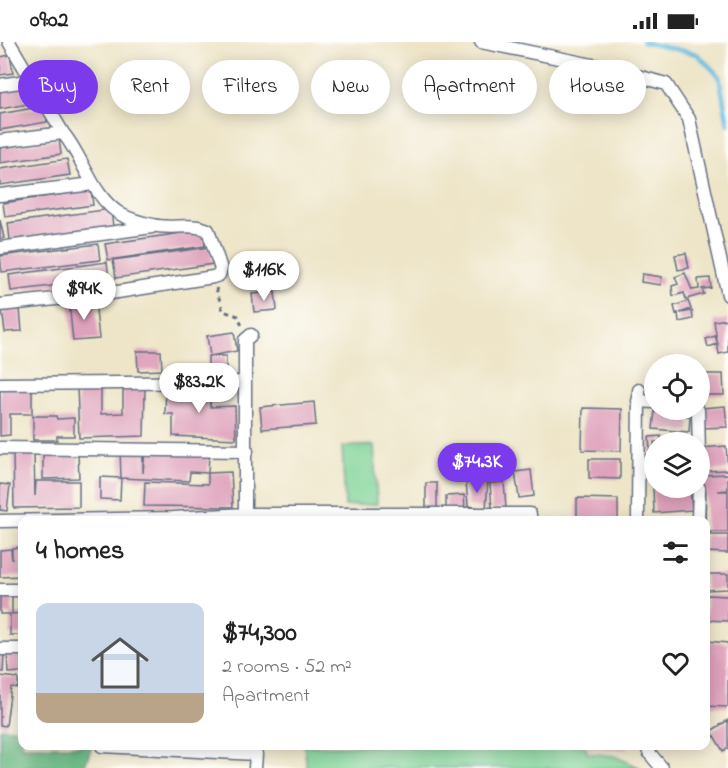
<!DOCTYPE html>
<html lang="en">
<head>
<meta charset="utf-8">
<style>
	body { margin:0; font-family:"Indie Flower",sans-serif; background:#f6f6f6; color:#222; height:100vh; display:flex; flex-direction:column; font-size:22px; white-space:nowrap }
	* { box-sizing:border-box; margin:0 }
	p { font-size:20px; color:#767676 }
	.icon { flex:none; width:33px; height:33px; fill:none; stroke:currentColor; stroke-width:2; stroke-linecap:round; stroke-linejoin:round }
	.map { position:relative; flex:1; overflow:hidden }
	.details { position:absolute; left:18px; top:474px; width:692px; height:234px; display:flex; flex-direction:column; background:#fff; border-radius:12px; box-shadow:0 3px 15px #0003 }
	.details>* { flex:none }
	.top-card { position:absolute; left:18px; top:18px; width:693px; height:54px; display:flex; gap:12px }
	.buttons { position:absolute; left:644px; top:312px; display:grid; gap:12px }
	.buttons a { display:grid; place-items:center; width:66px; height:66px; border-radius:50%; background:#fff; box-shadow:0 3px 15px #0003; font-size:30px }
	.price { position:absolute; translate:-50% -51px; padding:0 14px; border-radius:21px; background:#fff; color:#222; font-size:20px; line-height:39px; filter:drop-shadow(0 2px 3px #0008) }
	.price::after { content:''; position:absolute; left:50%; top:36px; width:18px; height:14px; margin-left:-9px; background:inherit; clip-path:polygon(0 0,100% 0,50% 100%) }
	.price.active { background:#7c3aed; color:#fff }
	ul { padding:0; list-style:none }
	li { display:flex; align-items:center; gap:18px; height:150px; padding:0 18px }
	li span { display:grid; place-items:center; flex:none; width:168px; height:120px; border-radius:12px; color:#555 }
	li>.icon { margin-inline-start:auto }
	span .icon { width:72px; height:72px; fill:#fffc; stroke-width:1 }
	li b { font-size:26px }
	h2 { display:flex; justify-content:space-between; align-items:center; height:72px; padding:0 18px; font-size:26px }
	.chip { padding:0 21px; border-radius:27px; background:#fff; box-shadow:0 3px 15px #0003; font-size:21px; line-height:54px }
	.chip.active { background:#7c3aed; color:#fff }
	.status { display:flex; justify-content:space-between; align-items:center; height:42px; padding:0 30px; background:#fff; direction:ltr }
	.status svg { height:16px; fill:currentColor }
	.map>svg:first-child { display:block }
	.green { fill:#7ed396; stroke:#4c817a; stroke-width:1.5 }
	.forest { fill:#66b57f; stroke:#40726e; stroke-width:1.5 }
	.lines { fill:none; stroke-linecap:round; stroke-linejoin:round }
	.stream { stroke:#64bbe1; stroke-width:4.5 }
	.building { fill:#dfa2bc }
	.minor-casing { stroke:#656f83; stroke-width:15 }
	.path { stroke:#656f83; stroke-width:3; stroke-dasharray:4.5 4.5; stroke-linecap:butt }
	.minor { stroke:#fff; stroke-width:12 }
</style>
</head>
<body>
<div class="status"><b>09:02</b><svg viewBox="0 0 49 12"><path d="M0 12V9h3v3zM5 12V6h3v6zM10 12V3h3v9zM15 12V0h3v12zM26 1h20v11H26zM47 4h2v5h-2z"/></svg></div>
<div class="map">
<svg width="728" height="726" viewBox="0 0 728 726">
	<rect width="100%" height="100%" fill="#fdfcf7"/>
	<filter id="ink" filterUnits="userSpaceOnUse"><feTurbulence type="fractalNoise" baseFrequency=".0167" numOctaves="2"/><feDisplacementMap in="SourceGraphic" scale="12" xChannelSelector="R" yChannelSelector="G"/><feConvolveMatrix kernelMatrix="1 2 1 2 8 2 1 2 1" color-interpolation-filters="sRGB"/></filter>
	<filter id="wash" filterUnits="userSpaceOnUse"><feTurbulence type="fractalNoise" baseFrequency=".008" numOctaves="4" result="noise"/><feDisplacementMap in="SourceGraphic" scale="24" xChannelSelector="R" yChannelSelector="G"/><feGaussianBlur stdDeviation="1.35" result="paint"/><feColorMatrix in="noise" values="0 0 0 0 0 0 0 0 0 0 0 0 0 0 0 0 0 1.4 0 .05"/><feComposite in="paint" operator="in"/></filter>
	<g filter="url(#wash)">
		<rect width="100%" height="100%" fill="#eee5c8"/>
		<!-- green -->
		<path class="green" d="M374 403 377 462 345 464 342 405Z
			M304 704H586L587 711 614 714 641 726H307Z"/>
		<!-- forest -->
		<path class="forest" d="M22 652V704H92L84 726H0V686L17 687Z"/>
		<g class="lines">
			<!-- stream -->
			<path class="stream" d="M643 0 697 12 719 34 728 82"/>
		</g>
		<g id="blocks">
			<!-- building -->
			<path class="building" d="M10 13 13 31 0 33V15Z
				M32 44 35 61 0 67V49Z
				M45 64 47 80 0 88V72Z
				M59 97 61 112 0 121V106Z
				M67 117 70 133 0 143V127Z
				M91 148 93 163 5 175 3 161Z
				M111 167 113 185 10 198 8 181Z
				M0 178 4 196 0 197Z
				M203 188 205 204 108 218 105 202Z
				M98 202 100 218 2 230 0 214Z
				M211 205 213 222 116 236 113 218Z
				M686 211 689 226 678 228 675 213Z
				M107 220 109 237 11 249 9 233Z
				M685 231 692 248 699 247 698 237 710 236 711 246 702 247 704 252 686 257 684 251 673 254 672 244 678 242 675 235Z
				M642 232 662 235 661 243 641 240Z
				M275 250 277 268 254 270 252 252Z
				M95 258 99 297 73 299 69 260Z
				M688 259 691 267 680 271 692 269 693 277 679 280 678 271 676 272 674 264Z
				M20 267 22 289 5 290 2 268Z
				M728 277V310L719 312 714 279Z
				M234 290 237 309 210 314 207 294Z
				M715 294 718 302 708 305 706 297Z
				M137 309H161L162 328 138 329Z
				M208 314H226V330H208Z
				M699 332H723L724 353H700Z
				M0 342 32 345V372H10V393L0 394Z
				M101 344V372L123 371V346H145L144 394 79 396 77 345Z
				M166 344 210 345V365L235 364 236 397 173 394V372H165Z
				M314 360 316 383 262 387 260 365Z
				M725 364 727 385 703 386 702 366Z
				M583 366 622 367 621 409 582 408Z
				M655 368H671L670 373 690 374 689 390 653 387Z
				M33 374H56L57 377 74 376V394H57V398H33Z
				M661 394V400H654V432H652L649 395Z
				M664 397H687V400H664Z
				M726 404 728 428 703 429 701 406Z
				M120 408H143V431L145 409 209 413 208 431 190 430 189 439 121 436Z
				M34 410 35 454 36 439H79V465L14 466 13 411Z
				M43 411H78L79 436 43 437Z
				M589 417H620V437L589 436Z
				M531 428 534 454 519 456 515 430Z
				M231 430 233 465 144 464 145 440 208 442V431Z
				M728 432V448L718 449H728V490H705L706 449H704L703 433Z
				M100 435 121 436 120 458 100 457Z
				M488 438 486 467 468 464 466 439Z
				M504 440 506 466 492 467 490 441Z
				M426 441H437V467H426Z
				M0 442 10 443 7 469 0 468Z
				M653 446H690L692 468 654 471Z
				M464 453 465 468 446 467V454Z
				M577 456 618 457V478H577Z
				M705 493H728V511L705 510Z
				M22 505V534L0 535V508L11 507 12 518V506Z
				M705 532H728V547L706 548Z
				M0 549H12V572L22 571V593H10V572H0Z
				M706 553 728 554V579L705 578Z
				M708 599 728 601V665L705 664V620Z
				M7 609H22V630L8 631Z
				M0 611H4L3 630H0Z
				M0 634 18 636V646L11 645 6 684 0 683Z
				M728 678V706L723 709 711 689Z
				M589 704H627V707L589 706Z"/>
		</g>
	</g>
	<g filter="url(#ink)">
		<use href="#blocks" fill-opacity="0" stroke="#656f83" stroke-width="1.5"/>
		<g class="lines">
			<defs>
				<path id="minor" d="M9 0 63 91
					M481 0 612 27 666 42 689 77 728 253
					M0 43 33 38
					M0 99 63 91C84 116 92 156 122 173 131 178 143 181 153 183 170 188 192 180 208 188L221 227 219 233 213 235 111 251 0 263
					M0 153 93 142
					M0 206 152 185
					M0 342 245 340
					M638 359 654 360
					M698 368 699 415
					M0 406 247 409
					M245 478V298L251 293
					M638 478 639 348
					M698 478 699 446
					M0 479 173 476 245 472H530V478
					M0 548H22
					M0 607H22
					M102 704 256 712 255 726
					M646 704 651 713 662 726"/>
			</defs>
			<!-- minor casing -->
			<use href="#minor" class="minor-casing"/>
			<!-- path -->
			<path class="path" d="M216 246 223 269 238 274 242 284"/>
			<!-- minor -->
			<use href="#minor" class="minor"/>
		</g>
	</g>
</svg>
<div class="buttons">
<a><svg class="icon" aria-label="locate" viewBox="0 0 24 24"><circle cx="12" cy="12" r="6"/><path d="M12 2v4M12 18v4M2 12h4M18 12h4"/></svg></a>
<a><svg class="icon" aria-label="layers" viewBox="0 0 24 24"><path d="M12 4l9 5-9 5-9-5zM3 14l9 5 9-5"/></svg></a>
</div>
<b class="price" style="left:264px;top:260px">$116K</b>
<b class="price" style="left:84px;top:279px">$94K</b>
<b class="price" style="left:199px;top:372px">$83.2K</b>
<b class="price active" style="left:477px;top:452px">$74.3K</b>
<div class="top-card">
<a class="chip active">Buy</a>
<a class="chip">Rent</a>
<a class="chip">Filters</a>
<a class="chip">New</a>
<a class="chip">Apartment</a>
<a class="chip">House</a>
</div>
<section class="details">
<h2>4 homes<svg class="icon" aria-label="filters" viewBox="0 0 24 24"><path d="M4 7h16M4 17h16"/><circle cx="9" cy="7" r="2"/><circle cx="15" cy="17" r="2"/></svg></h2>
<ul>
<li><span style="background:linear-gradient(#c9d6e8 75%,#b9a48a 0)"><svg class="icon" aria-label="home" viewBox="0 0 24 24"><path d="M3 11l9-7 9 7M6 9v11h12V9"/></svg></span><div><b>$74,300</b><p>2 rooms · 52 m²</p><p>Apartment</p></div><svg class="icon" aria-label="heart" viewBox="0 0 24 24"><path d="M12 20l-8-8c-3-5 5-10 8-4 3-6 11-1 8 4z"/></svg></li>
</ul>
</section>
</div>
</body>
</html>
